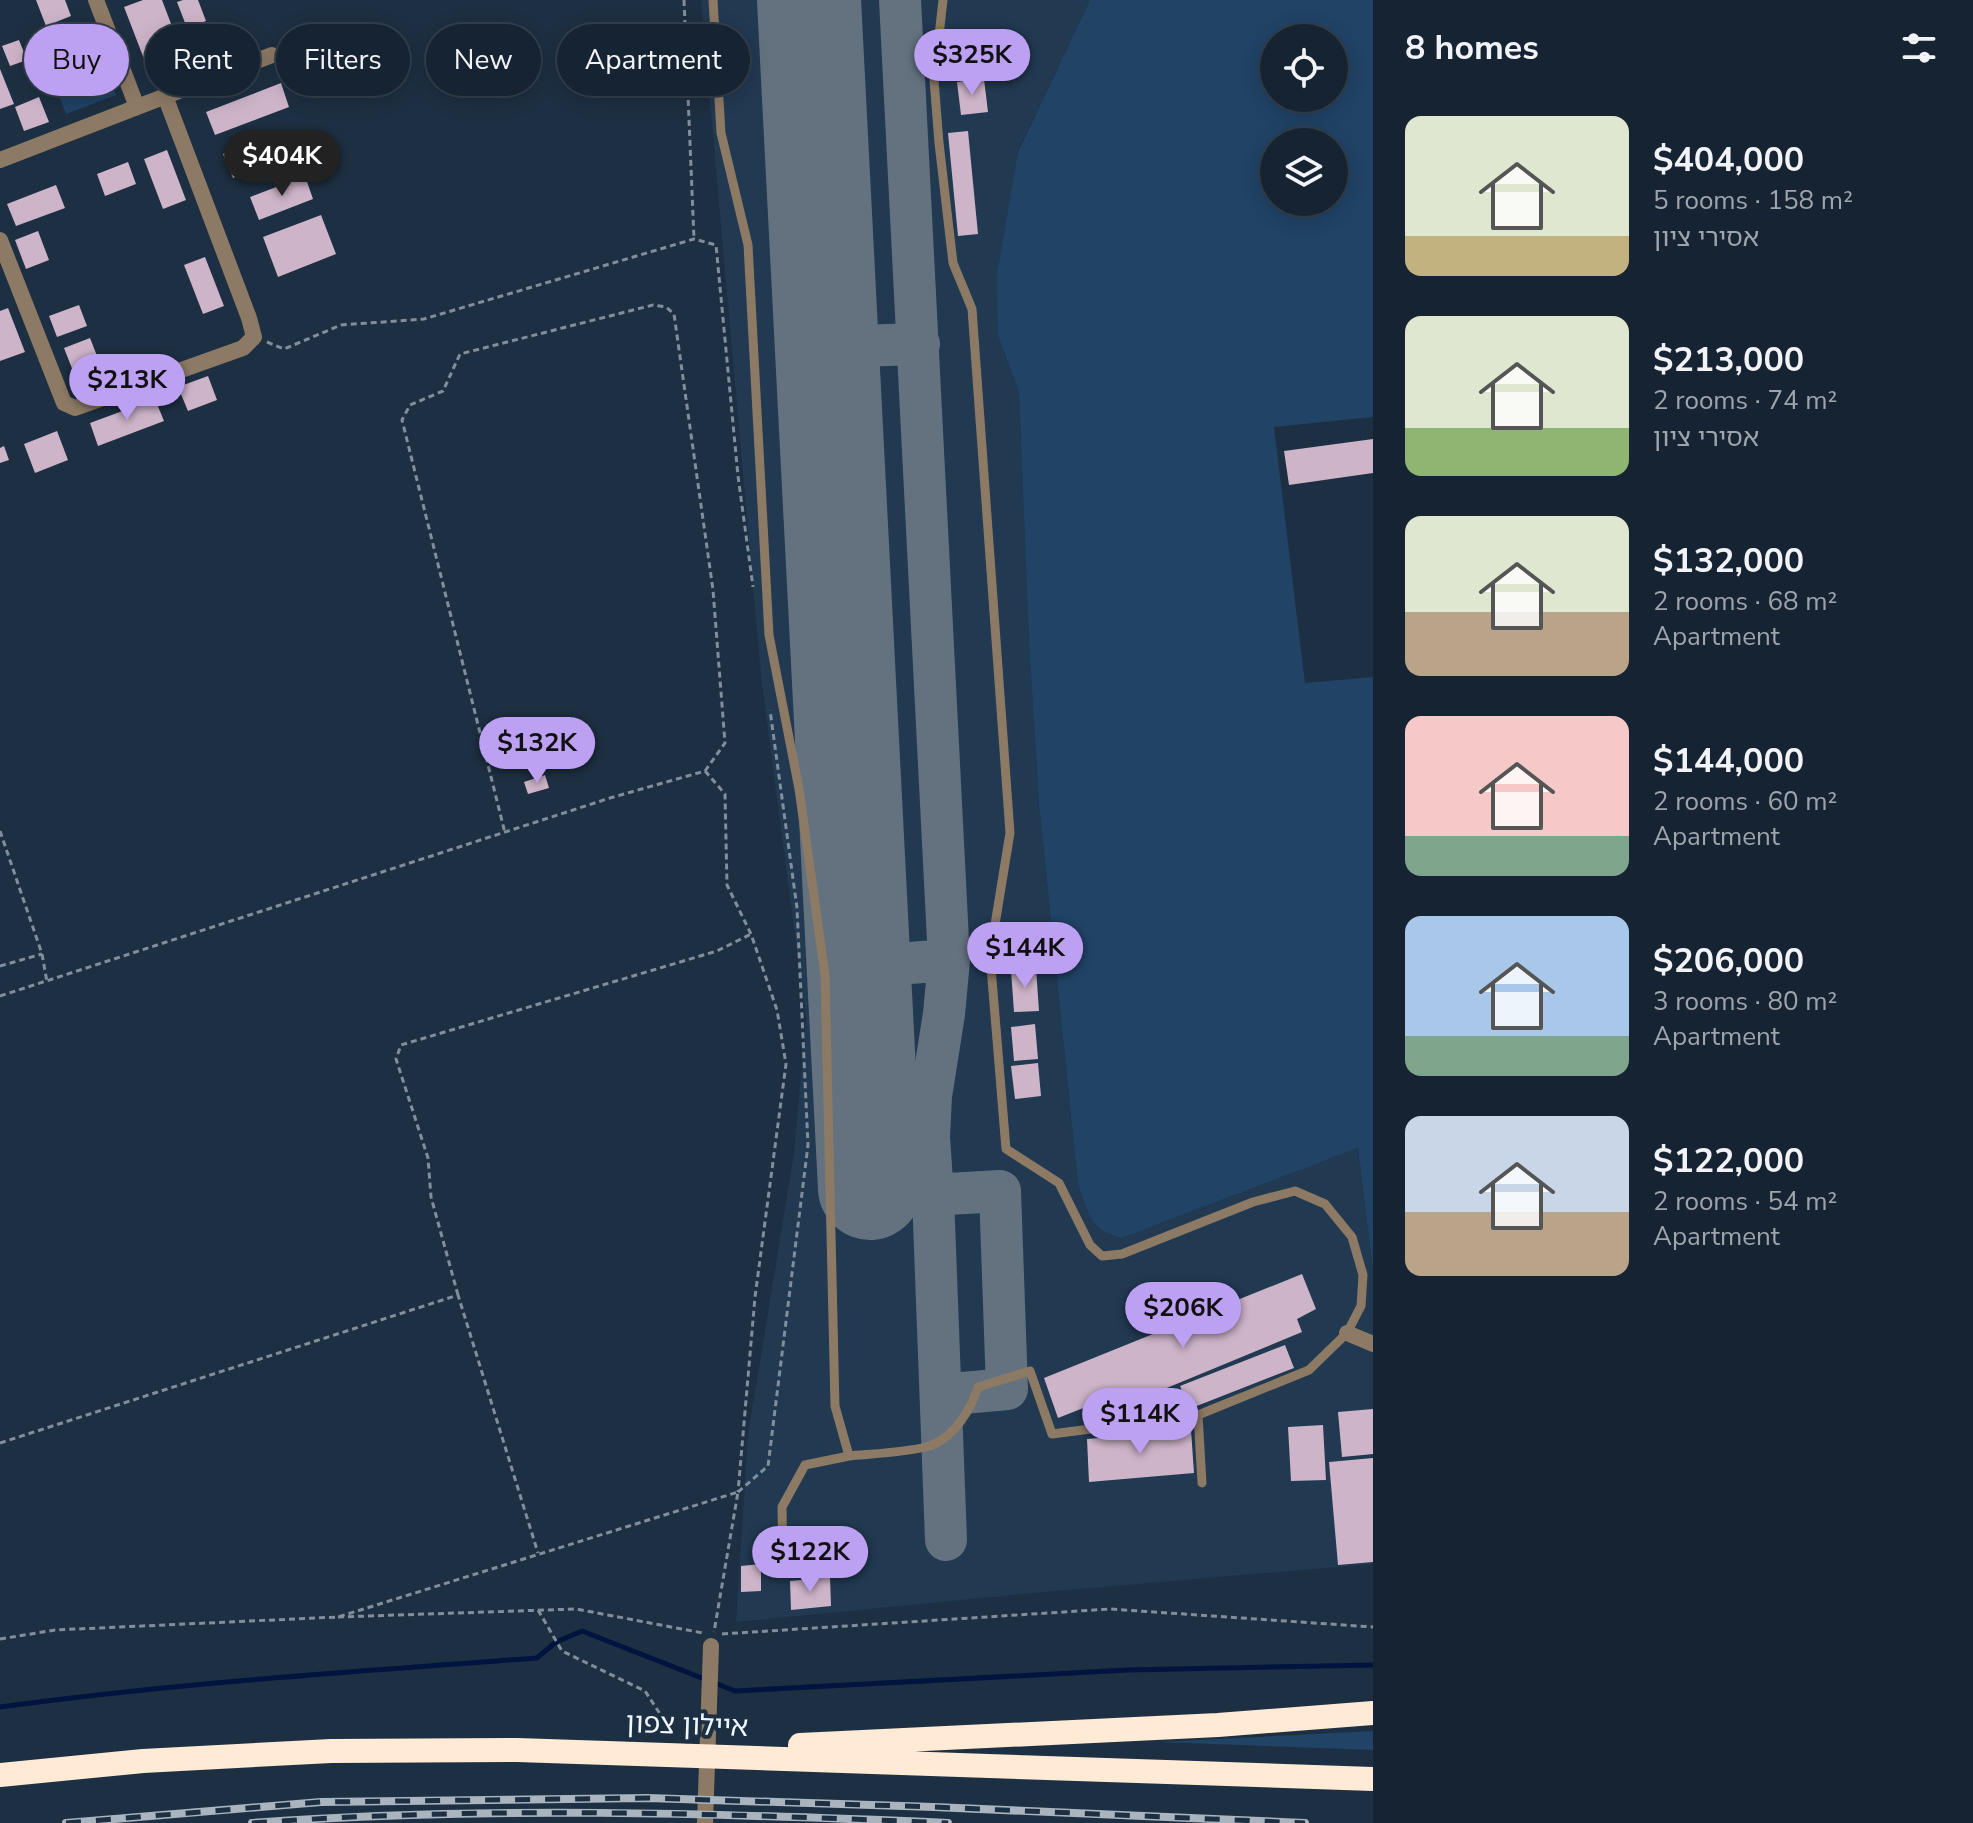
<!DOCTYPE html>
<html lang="en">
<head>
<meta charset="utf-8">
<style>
	body { margin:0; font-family:"Nunito Sans","Noto Sans Hebrew",sans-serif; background:#232f3e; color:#f1f3f6; height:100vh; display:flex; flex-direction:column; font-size:30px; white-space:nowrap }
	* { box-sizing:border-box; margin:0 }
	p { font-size:26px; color:#9ea4ac }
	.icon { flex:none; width:44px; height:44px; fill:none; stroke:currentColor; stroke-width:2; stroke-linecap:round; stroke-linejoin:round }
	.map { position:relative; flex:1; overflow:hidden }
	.side { display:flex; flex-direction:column; background:#162332; width:600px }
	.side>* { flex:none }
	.top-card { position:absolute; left:24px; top:24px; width:760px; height:72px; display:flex; gap:16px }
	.buttons { position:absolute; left:1260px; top:24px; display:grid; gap:16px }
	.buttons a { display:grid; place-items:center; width:88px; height:88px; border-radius:50%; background:#162332; box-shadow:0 4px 20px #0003,0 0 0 2px #35404d; font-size:40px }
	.price { position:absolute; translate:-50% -68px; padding:0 18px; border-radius:28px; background:#bca0f2; color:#111; font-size:26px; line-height:52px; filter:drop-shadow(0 2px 4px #0008) }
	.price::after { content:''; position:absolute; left:50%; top:48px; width:24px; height:18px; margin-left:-12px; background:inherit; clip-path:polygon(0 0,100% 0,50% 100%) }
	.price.current { background:#222; color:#fff }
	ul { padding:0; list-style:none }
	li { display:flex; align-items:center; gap:24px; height:200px; padding:0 32px }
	li span { display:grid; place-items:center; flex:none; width:224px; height:160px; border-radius:16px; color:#555 }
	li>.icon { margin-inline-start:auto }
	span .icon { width:96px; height:96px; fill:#fffc; stroke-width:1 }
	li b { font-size:34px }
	h2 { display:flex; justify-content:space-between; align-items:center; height:96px; padding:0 32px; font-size:34px }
	.tag { padding:0 28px; border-radius:36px; background:#162332; box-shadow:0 4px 20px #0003,0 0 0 2px #35404d; font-size:28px; line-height:72px }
	.tag.current { background:#bca0f2; color:#111 }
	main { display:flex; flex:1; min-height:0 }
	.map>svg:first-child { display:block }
	.built { fill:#213951 }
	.green { fill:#204366; fill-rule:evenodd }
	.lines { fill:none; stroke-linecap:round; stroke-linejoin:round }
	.stream { stroke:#00143f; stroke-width:5 }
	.taxiway { stroke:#647280; stroke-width:42 }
	.runway { stroke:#647280; stroke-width:104 }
	.building { fill:#ceb4c9 }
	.path { stroke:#818e9b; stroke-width:3; stroke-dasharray:6 4; stroke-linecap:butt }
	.lane { stroke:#8d7a65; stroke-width:9 }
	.street { stroke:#8d7a65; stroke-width:16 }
	.highway { stroke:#feead5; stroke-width:24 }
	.rail-casing { stroke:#aab4bf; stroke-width:8 }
	.rail { stroke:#1d2f42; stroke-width:5; stroke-dasharray:15; stroke-linecap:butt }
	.labels { text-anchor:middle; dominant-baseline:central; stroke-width:8; stroke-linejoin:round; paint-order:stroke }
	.street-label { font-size:28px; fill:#eff6fd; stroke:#1d2f42 }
</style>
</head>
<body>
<main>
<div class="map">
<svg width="1373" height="1823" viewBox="0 0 1373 1823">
	<rect width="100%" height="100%" fill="#1d2f42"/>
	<!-- built -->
	<path class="built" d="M701 0H1090L1018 151 998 336 1019 392 1029 642 1039 804 1078 1184 1122 1238 1358 1148 1373 1271V1564L1033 1593 736 1622 748 1435 794 1153 806 1019 761 676Z"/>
	<!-- green -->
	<path class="green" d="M1090 0H1373V417L1274 427 1305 683 1373 677V1271L1358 1148 1122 1238C1089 1230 1089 1213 1078 1184L1039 804 1029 642 1019 392 998 336 997 275 1018 152ZM1334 38V98H1274V38ZM1334 142V202H1274V142Z
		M90 27 116 95 66 114 40 46Z
		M1373 1731V1750L1157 1742Z"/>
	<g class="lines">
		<!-- stream -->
		<path class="stream" d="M0 1707C178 1683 358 1671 537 1658L556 1642 582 1631 735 1691 1128 1670 1373 1665"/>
		<!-- taxiway -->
		<path class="taxiway" d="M900 0 949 960 944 1014 931 1096 929 1137 933 1196 946 1540
			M827 347 919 344
			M858 967 949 960
			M870 1188 913 1196 1000 1191 1007 1389 941 1395V1410"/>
		<!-- runway -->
		<path class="runway" d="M809 0 870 1188"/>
	</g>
	<!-- building -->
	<path class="building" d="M36 0H65L71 16 46 26Z
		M143 0H162L181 50 146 64 124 7Z
		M183 0H198L206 21 187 28 177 2Z
		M19 40 27 60 10 66 2 46Z
		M0 69 14 104 0 109Z
		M984 79 988 112 961 115 957 82Z
		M281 83 289 107 215 135 206 112Z
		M39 97 49 122 24 131 15 107Z
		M968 131 978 234 958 236 948 133Z
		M282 132 291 156 233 178 223 154Z
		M167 150 186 200 163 209 144 159Z
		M128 162 136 184 105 196 97 174Z
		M305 176 313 199 259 220 250 197Z
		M56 185 65 208 16 226 7 204Z
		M321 215 336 254 278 277 263 237Z
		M38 231 49 260 26 269 15 240Z
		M205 257 224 306 203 314 184 265Z
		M79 305 87 326 57 337 49 316Z
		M8 308 25 352 0 361V311Z
		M90 338 99 361 73 371 64 348Z
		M208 376 217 400 188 411 178 387Z
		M155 399 164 421 98 446 90 423Z
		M57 431 68 460 35 473 24 444Z
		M1373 439V473L1289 485 1284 451Z
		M4 446 9 460 0 463V448Z
		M545 775 549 788 528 794 524 782Z
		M1036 968 1039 1011 1014 1012 1011 970Z
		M1035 1024 1038 1059 1014 1061 1011 1027Z
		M1038 1063 1041 1096 1015 1099 1011 1066Z
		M1302 1274 1316 1309 1297 1319 1302 1332 1099 1416 1096 1403 1058 1418 1044 1378Z
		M1285 1345 1294 1368 1189 1409 1180 1386Z
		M1373 1409V1454L1342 1457 1338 1412Z
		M1323 1425 1326 1480 1291 1481 1288 1427Z
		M1191 1430 1194 1473 1089 1482 1087 1439Z
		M1373 1458V1562L1338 1565 1329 1462Z
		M761 1564V1591L741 1592V1566Z
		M830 1577 831 1606 791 1610 790 1581Z"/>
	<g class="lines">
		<!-- path -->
		<path class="path" d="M684 0 694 239
			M267 342 284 349 341 325 424 319 694 239 716 245 738 476 753 587
			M705 771 725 794 727 885 751 934 777 1010 786 1064 755 1297 738 1492
			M0 831 42 954 47 982
			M0 966 42 954
			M0 996 610 798 705 771 725 743 713 590 674 314 666 307 653 305 460 354 443 391 410 405 402 420 505 833
			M458 1295 431 1197 428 1158 396 1059 401 1045 717 951 751 934
			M0 1443 458 1295 538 1553
			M738 1492 768 1466 808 1145 797 908 770 710
			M538 1610 562 1651 645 1691 666 1723
			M338 1617 576 1609 703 1633
			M722 1634 1110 1609 1373 1627
			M0 1639 55 1630 338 1617 738 1492 714 1632"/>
		<!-- lane -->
		<path class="lane" d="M713 0 721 133 748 245 769 635 799 789 825 975 835 1406 849 1456C868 1454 916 1452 932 1445 955 1436 971 1409 978 1387L1030 1371 1052 1434 1198 1415
			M943 0 934 80 939 143 953 263 972 309 1010 833 990 955 1006 1149 1059 1183 1090 1245 1102 1256 1122 1254 1253 1202 1295 1191 1325 1204 1352 1237 1363 1275 1361 1306 1347 1333 1309 1370 1198 1415 1202 1483
			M783 1573 782 1507 805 1465 849 1456"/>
		<!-- street -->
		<path class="street" d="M96 0 137 107
			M0 160 272 55
			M0 240 64 403 75 408 243 348 254 337 249 318 165 96
			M1347 1333 1373 1344
			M705 1823 711 1646"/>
		<!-- highway -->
		<path class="highway" d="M800 1745 1218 1725 1373 1713
			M0 1775 143 1761 331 1751 517 1750 1373 1779"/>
		<defs>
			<path id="rail" d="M66 1823 321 1802 648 1798 934 1807 1305 1823
				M252 1823C483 1806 717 1813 948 1823"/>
		</defs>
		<!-- rail casing -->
		<use href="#rail" class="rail-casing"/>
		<!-- rail -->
		<use href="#rail" class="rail"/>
	</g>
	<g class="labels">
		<!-- street labels -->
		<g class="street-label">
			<text transform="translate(687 1725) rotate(2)">איילון צפון</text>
		</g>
	</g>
</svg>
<div class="buttons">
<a><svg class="icon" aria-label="locate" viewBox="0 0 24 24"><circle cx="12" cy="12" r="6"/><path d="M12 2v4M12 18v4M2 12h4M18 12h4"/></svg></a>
<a><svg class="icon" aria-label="layers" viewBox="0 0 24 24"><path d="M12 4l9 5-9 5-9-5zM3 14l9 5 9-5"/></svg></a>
</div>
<b class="price" style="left:972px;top:97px">$325K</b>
<b class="price current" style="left:282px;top:198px">$404K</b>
<b class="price" style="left:127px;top:422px">$213K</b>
<b class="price" style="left:537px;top:785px">$132K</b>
<b class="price" style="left:1025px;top:990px">$144K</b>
<b class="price" style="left:1183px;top:1350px">$206K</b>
<b class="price" style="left:1140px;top:1456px">$114K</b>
<b class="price" style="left:810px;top:1594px">$122K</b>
<div class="top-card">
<a class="tag current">Buy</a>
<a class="tag">Rent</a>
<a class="tag">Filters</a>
<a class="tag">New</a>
<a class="tag">Apartment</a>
</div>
</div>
<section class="side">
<h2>8 homes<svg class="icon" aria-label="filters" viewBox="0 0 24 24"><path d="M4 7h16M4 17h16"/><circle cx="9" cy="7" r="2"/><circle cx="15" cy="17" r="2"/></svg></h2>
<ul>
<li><span style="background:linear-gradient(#dfe7d0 75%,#c2b280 0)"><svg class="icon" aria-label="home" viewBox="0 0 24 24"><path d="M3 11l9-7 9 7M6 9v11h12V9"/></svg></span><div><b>$404,000</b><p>5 rooms · 158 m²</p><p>אסירי ציון</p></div></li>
<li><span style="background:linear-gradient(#dfe7d0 70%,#8fb573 0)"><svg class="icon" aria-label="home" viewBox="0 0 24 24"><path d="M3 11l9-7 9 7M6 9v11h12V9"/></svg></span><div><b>$213,000</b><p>2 rooms · 74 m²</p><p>אסירי ציון</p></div></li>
<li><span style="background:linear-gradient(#dfe7d0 60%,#b9a48a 0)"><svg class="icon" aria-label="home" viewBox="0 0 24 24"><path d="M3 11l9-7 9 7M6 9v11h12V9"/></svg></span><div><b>$132,000</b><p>2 rooms · 68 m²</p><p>Apartment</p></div></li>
<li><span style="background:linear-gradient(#f6c9c9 75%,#7fa58c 0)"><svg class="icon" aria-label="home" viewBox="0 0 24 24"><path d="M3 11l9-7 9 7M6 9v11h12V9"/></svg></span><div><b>$144,000</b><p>2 rooms · 60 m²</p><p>Apartment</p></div></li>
<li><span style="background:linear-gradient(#a9c7e8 75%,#7fa58c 0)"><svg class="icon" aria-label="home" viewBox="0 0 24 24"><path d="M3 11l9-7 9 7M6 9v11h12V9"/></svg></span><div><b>$206,000</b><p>3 rooms · 80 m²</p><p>Apartment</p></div></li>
<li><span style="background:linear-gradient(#c9d6e8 60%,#b9a48a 0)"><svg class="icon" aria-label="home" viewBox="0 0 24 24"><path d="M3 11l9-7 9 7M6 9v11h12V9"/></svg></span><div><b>$122,000</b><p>2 rooms · 54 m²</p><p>Apartment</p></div></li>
</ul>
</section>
</main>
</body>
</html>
